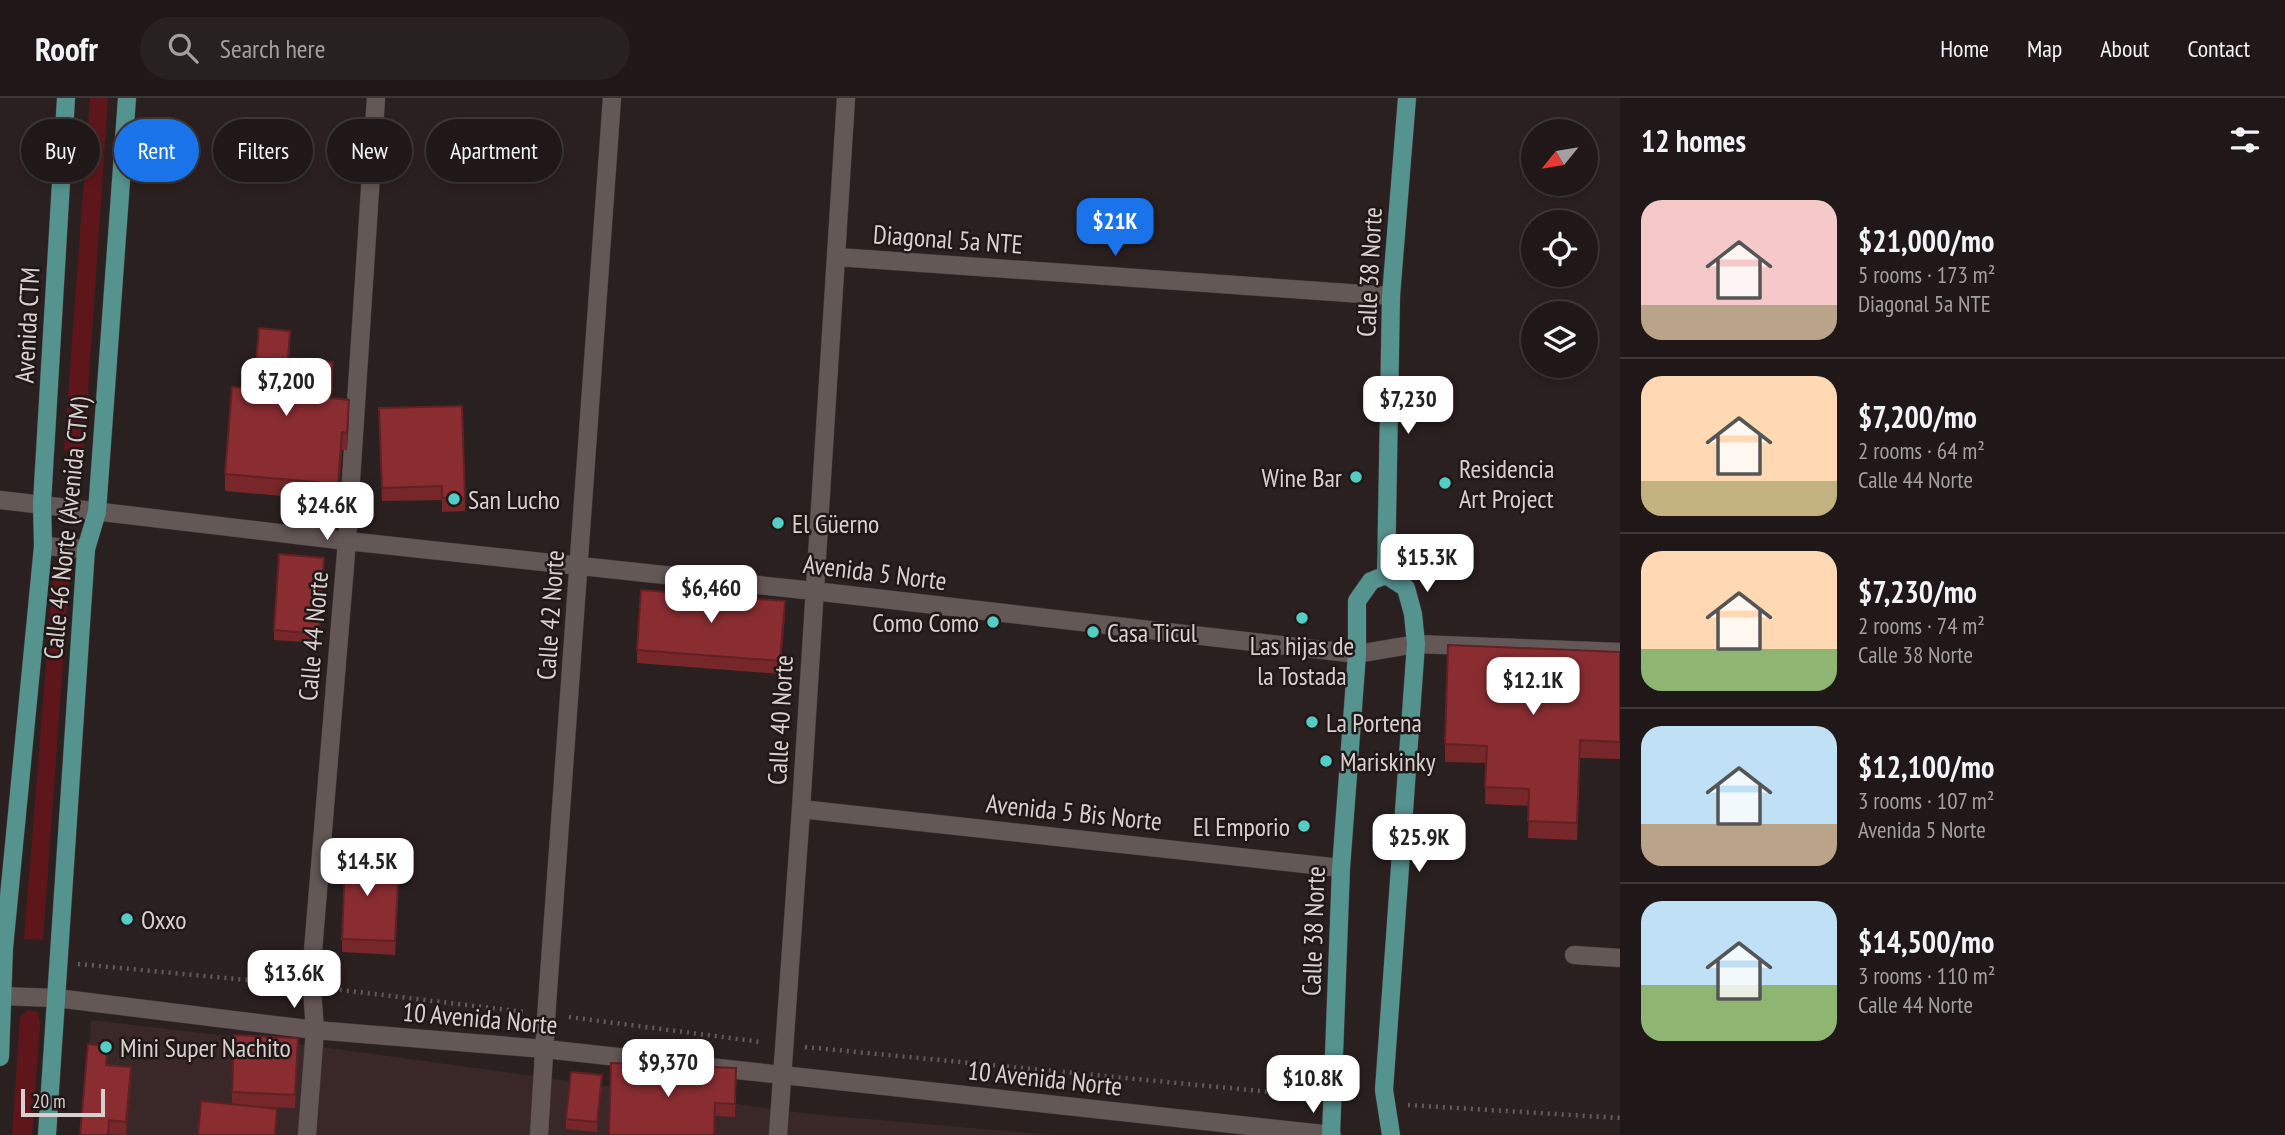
<!DOCTYPE html>
<html lang="en">
<head>
<meta charset="utf-8">
<style>
	body { margin:0; font-family:"PT Sans Narrow",sans-serif; background:#282121; color:#f1f3f6; height:100vh; display:flex; flex-direction:column; font-size:26px; white-space:nowrap }
	* { box-sizing:border-box; margin:0 }
	p { font-size:23px; color:#a2a0a2 }
	.icon { flex:none; width:38px; height:38px; fill:none; stroke:currentColor; stroke-width:2; stroke-linecap:round; stroke-linejoin:round }
	.map { position:relative; flex:1; overflow:hidden }
	.side { display:flex; flex-direction:column; background:#201818; width:665px }
	.side>* { flex:none }
	.banner { position:absolute; left:21px; top:21px; width:665px; height:63px; display:flex; gap:14px }
	.needle { width:46px; rotate:240deg }
	.controls { position:absolute; left:1521px; top:21px; display:grid; gap:14px }
	.controls a { display:grid; place-items:center; width:77px; height:77px; border-radius:50%; background:#201818; box-shadow:0 4px 10px #0003,0 0 0 2px #3d3737; font-size:35px }
	.scale { position:absolute; left:21px; bottom:18px; width:84px; box-sizing:border-box; padding-left:7px; border:4px solid #d7d0cf; border-top:0; font-size:19px; line-height:24px; white-space:nowrap; color:#d7d0cf; -webkit-text-stroke:5px #211717; paint-order:stroke }
	.price { position:absolute; translate:-50% -60px; padding:0 16px; border-radius:14px; background:#fff; color:#222; font-size:23px; line-height:46px; filter:drop-shadow(0 2px 4px #0008) }
	.price::after { content:''; position:absolute; left:50%; top:42px; width:21px; height:16px; margin-left:-10px; background:inherit; clip-path:polygon(0 0,100% 0,50% 100%) }
	.price.selected { background:#1a73e8; color:#fff }
	ul { padding:0; list-style:none }
	li { display:flex; align-items:center; gap:21px; height:175px; padding:0 21px }
	li+li { border-top:2px solid #3d3737 }
	li span { display:grid; place-items:center; flex:none; width:196px; height:140px; border-radius:21px; color:#555 }
	li>.icon { margin-inline-start:auto }
	span .icon { width:84px; height:84px; fill:#fffc; stroke-width:1 }
	li b { font-size:30px }
	h2 { display:flex; justify-content:space-between; align-items:center; height:84px; padding:0 21px; font-size:30px }
	.tag { padding:0 24px; border-radius:32px; background:#201818; box-shadow:0 4px 10px #0003,0 0 0 2px #3d3737; font-size:24px; line-height:63px }
	.tag.selected { background:#1a73e8; color:#fff }
	header { display:flex; align-items:center; gap:42px; box-sizing:border-box; height:98px; padding:0 35px; background:#201818; border-bottom:2px solid #3d3737 }
	header strong { font-size:33px }
	nav { display:flex; gap:38px; margin-inline-start:auto; font-size:24px }
	.search { width:490px; height:63px; background:#282121; display:flex; align-items:center; gap:18px; box-sizing:border-box; padding:0 24px; border-radius:38px; color:#a2a0a2; font-size:26px }
	main { display:flex; flex:1; min-height:0 }
	.map>svg:first-child { display:block }
	.built { fill:#392827 }
	.green { fill:#5e161b }
	.lines { fill:none; stroke-linecap:round; stroke-linejoin:round }
	.minor-casing { stroke:#463d3d; stroke-width:19 }
	.major-casing { stroke:#463d3d; stroke-width:19 }
	.path { stroke:#635a59; stroke-width:4.5; stroke-dasharray:2 5; stroke-linecap:butt }
	.minor { stroke:#645857; stroke-width:18 }
	.major { stroke:#55938f; stroke-width:18 }
	.wall { fill:#77272a }
	.shaded-wall { fill:#612022 }
	.building { fill:#8a2d31; stroke:#612022; stroke-width:2 }
	.poi-dot { fill:#54cdc7; stroke:#211717; stroke-width:2.5 }
	.labels { text-anchor:middle; dominant-baseline:central; stroke-width:5; stroke-linejoin:round; paint-order:stroke }
	.street-label { font-size:26px; fill:#d7d0cf; stroke:#211717 }
	.poi-label { font-size:26px; fill:#d7d0cf; stroke:#211717; text-anchor:start }
</style>
</head>
<body>
<header>
<strong>Roofr</strong>
<div class="search"><svg class="icon" aria-label="search" viewBox="0 0 24 24"><circle cx="10" cy="10" r="6"/><path d="M15 15l6 6"/></svg>Search here</div>
<nav><a>Home</a><a>Map</a><a>About</a><a>Contact</a></nav>
</header>
<main>
<div class="map">
<svg width="1620" height="1037" viewBox="0 0 1620 1037">
	<rect width="100%" height="100%" fill="#2b2020"/>
	<!-- built -->
	<path class="built" d="M91 922 337 951 810 1016 1053 1037H83Z"/>
	<!-- green -->
	<path class="green" d="M90 0H108L84 353 74 356 64 352Z
		M65 462 70 466 43 842 24 841 54 467 59 463Z
		M28 912 38 914 40 925 32 1037H12L20 919Z"/>
	<g class="lines">
		<defs>
			<path id="minor" d="M837 159 1391 198
				M0 402 347 443 814 493 1357 556 1416 546 1620 554
				M43 448 86 451
				M801 711 1341 770
				M1574 857 1620 860
				M0 898 56 900 315 932 545 951 1332 1037
				M307 1037 315 932 311 877 347 443 376 0
				M539 1037 547 906 612 0
				M778 1037 801 711 846 0"/>
			<path id="major" d="M1386 477 1406 490 1413 516 1416 546 1384 992 1391 1037
				M1386 477 1391 198 1407 0
				M0 959 4 850 43 448 42 405 66 0
				M47 1037 86 451 97 414 127 0
				M1331 1037 1341 770 1357 556V503L1371 483 1386 477"/>
		</defs>
		<!-- minor casing -->
		<use href="#minor" class="minor-casing"/>
		<!-- major casing -->
		<use href="#major" class="major-casing"/>
		<!-- path -->
		<path class="path" d="M78 866 289 886
			M333 891 525 914
			M569 919 761 944
			M805 949 1312 998
			M1408 1007 1620 1020"/>
		<!-- minor -->
		<use href="#minor" class="minor"/>
		<!-- major -->
		<use href="#major" class="major"/>
	</g>
	<!-- wall -->
	<path class="wall" d="M290 250 289 260 333 281 332 300 349 319 347 352H342L338 403 225 393V376L254 290Z
		M379 324 465 400V413L442 414V402L382 403Z
		M324 469 319 545 274 542V532Z
		M785 517 780 576 637 565V552Z
		M1620 554V661L1580 660 1577 742 1528 740 1529 708 1485 706 1486 665 1445 664V646Z
		M376 758 374 784 398 799 395 857 342 854V841Z
		M298 953 295 1010 247 1008 277 1020 232 1006V994Z
		M107 967 131 982 126 1037 109 1036V1037H80Z
		M736 970 735 1019 715 1018 714 1037H609Z
		M602 987 597 1034 566 1031V1021Z"/>
	<!-- shaded-wall -->
	<path class="shaded-wall" d="M333 264V281L331 317V300Z
		M349 302V319L347 352V335Z
		M342 334V352L338 403V386Z
		M785 503V517L780 576V563Z
		M131 969V982L126 1037V1024Z
		M602 977V987L597 1034V1024Z"/>
	<!-- building -->
	<path class="building" d="M259 230 290 233 288 260 333 264 331 300 349 302 347 335 342 334 338 386 225 376 232 289 254 290Z
		M462 308 465 400H442V388L382 390 379 310Z
		M279 456 324 460 319 536 274 532Z
		M641 492 785 503 780 563 637 552Z
		M1448 547 1620 554V644L1580 642 1577 725 1528 723 1529 691 1485 689 1487 648 1445 646Z
		M346 744 376 745 374 784 398 785 395 843 342 841Z
		M234 937 298 940 295 997 232 994Z
		M88 946 108 948 106 967 131 969 126 1024 109 1022 108 1037H80Z
		M611 965 736 970 735 1006 715 1005 714 1037H609Z
		M571 974 602 977 597 1024 566 1021Z
		M201 1003 277 1011 275 1037H198Z"/>
	<!-- markers -->
	<g class="poi-dot">
		<circle cx="1356" cy="379" r="7"/>
		<circle cx="1445" cy="385" r="7"/>
		<circle cx="454" cy="401" r="7"/>
		<circle cx="778" cy="425" r="7"/>
		<circle cx="1302" cy="520" r="7"/>
		<circle cx="993" cy="524" r="7"/>
		<circle cx="1093" cy="534" r="7"/>
		<circle cx="1312" cy="624" r="7"/>
		<circle cx="1326" cy="663" r="7"/>
		<circle cx="1304" cy="728" r="7"/>
		<circle cx="127" cy="821" r="7"/>
		<circle cx="106" cy="949" r="7"/>
	</g>
	<g class="labels">
		<!-- street labels -->
		<g class="street-label">
			<text transform="translate(948 141) rotate(4)">Diagonal 5a NTE</text>
			<text transform="translate(1369 174) rotate(-87)">Calle 38 Norte</text>
			<text transform="translate(27 227) rotate(-87)">Avenida CTM</text>
			<text transform="translate(66 430) rotate(-84)">Calle 46 Norte (Avenida CTM)</text>
			<text transform="translate(875 474) rotate(7)">Avenida 5 Norte</text>
			<text transform="translate(550 517) rotate(-86)">Calle 42 Norte</text>
			<text transform="translate(313 538) rotate(-85)">Calle 44 Norte</text>
			<text transform="translate(780 622) rotate(-87)">Calle 40 Norte</text>
			<text transform="translate(1074 714) rotate(6)">Avenida 5 Bis Norte</text>
			<text transform="translate(1313 833) rotate(-88)">Calle 38 Norte</text>
			<text transform="translate(480 920) rotate(5)">10 Avenida Norte</text>
			<text transform="translate(1045 980) rotate(6)">10 Avenida Norte</text>
		</g>
		<!-- poi labels -->
		<g class="poi-label">
			<text x="1459" y="370">Residencia<tspan x="1459" dy="30">Art Project</tspan></text>
			<text x="1342" y="379" text-anchor="end">Wine Bar</text>
			<text x="468" y="401">San Lucho</text>
			<text x="792" y="425">El Güerno</text>
			<text x="979" y="524" text-anchor="end">Como Como</text>
			<text x="1107" y="534">Casa Ticul</text>
			<text x="1302" y="547" text-anchor="middle">Las hijas de<tspan x="1302" dy="30">la Tostada</tspan></text>
			<text x="1326" y="624">La Portena</text>
			<text x="1340" y="663">Mariskinky</text>
			<text x="1290" y="728" text-anchor="end">El Emporio</text>
			<text x="141" y="821">Oxxo</text>
			<text x="120" y="949">Mini Super Nachito</text>
		</g>
	</g>
</svg>
<div class="controls">
<a><svg class="needle" viewBox="-14 -14 28 28"><path d="M0-13l5 13h-10z" fill="#e53935"/><path d="M0 13l5-13h-10z" fill="#a2a0a2"/></svg></a>
<a><svg class="icon" aria-label="locate" viewBox="0 0 24 24"><circle cx="12" cy="12" r="6"/><path d="M12 2v4M12 18v4M2 12h4M18 12h4"/></svg></a>
<a><svg class="icon" aria-label="layers" viewBox="0 0 24 24"><path d="M12 4l9 5-9 5-9-5zM3 14l9 5 9-5"/></svg></a>
</div>
<div class="scale">20 m</div>
<b class="price selected" style="left:1115px;top:160px">$21K</b>
<b class="price" style="left:286px;top:320px">$7,200</b>
<b class="price" style="left:1408px;top:338px">$7,230</b>
<b class="price" style="left:327px;top:444px">$24.6K</b>
<b class="price" style="left:1427px;top:496px">$15.3K</b>
<b class="price" style="left:711px;top:527px">$6,460</b>
<b class="price" style="left:1533px;top:619px">$12.1K</b>
<b class="price" style="left:1419px;top:776px">$25.9K</b>
<b class="price" style="left:367px;top:800px">$14.5K</b>
<b class="price" style="left:294px;top:912px">$13.6K</b>
<b class="price" style="left:668px;top:1001px">$9,370</b>
<b class="price" style="left:1313px;top:1017px">$10.8K</b>
<div class="banner">
<a class="tag">Buy</a>
<a class="tag selected">Rent</a>
<a class="tag">Filters</a>
<a class="tag">New</a>
<a class="tag">Apartment</a>
</div>
</div>
<section class="side">
<h2>12 homes<svg class="icon" aria-label="filters" viewBox="0 0 24 24"><path d="M4 7h16M4 17h16"/><circle cx="9" cy="7" r="2"/><circle cx="15" cy="17" r="2"/></svg></h2>
<ul>
<li><span style="background:linear-gradient(#f6c9c9 75%,#b9a48a 0)"><svg class="icon" aria-label="home" viewBox="0 0 24 24"><path d="M3 11l9-7 9 7M6 9v11h12V9"/></svg></span><div><b>$21,000/mo</b><p>5 rooms · 173 m²</p><p>Diagonal 5a NTE</p></div></li>
<li><span style="background:linear-gradient(#ffd9b3 75%,#c2b280 0)"><svg class="icon" aria-label="home" viewBox="0 0 24 24"><path d="M3 11l9-7 9 7M6 9v11h12V9"/></svg></span><div><b>$7,200/mo</b><p>2 rooms · 64 m²</p><p>Calle 44 Norte</p></div></li>
<li><span style="background:linear-gradient(#ffd9b3 70%,#8fb573 0)"><svg class="icon" aria-label="home" viewBox="0 0 24 24"><path d="M3 11l9-7 9 7M6 9v11h12V9"/></svg></span><div><b>$7,230/mo</b><p>2 rooms · 74 m²</p><p>Calle 38 Norte</p></div></li>
<li><span style="background:linear-gradient(#bfe0f5 70%,#b9a48a 0)"><svg class="icon" aria-label="home" viewBox="0 0 24 24"><path d="M3 11l9-7 9 7M6 9v11h12V9"/></svg></span><div><b>$12,100/mo</b><p>3 rooms · 107 m²</p><p>Avenida 5 Norte</p></div></li>
<li><span style="background:linear-gradient(#bfe0f5 60%,#8fb573 0)"><svg class="icon" aria-label="home" viewBox="0 0 24 24"><path d="M3 11l9-7 9 7M6 9v11h12V9"/></svg></span><div><b>$14,500/mo</b><p>3 rooms · 110 m²</p><p>Calle 44 Norte</p></div></li>
</ul>
</section>
</main>
</body>
</html>
